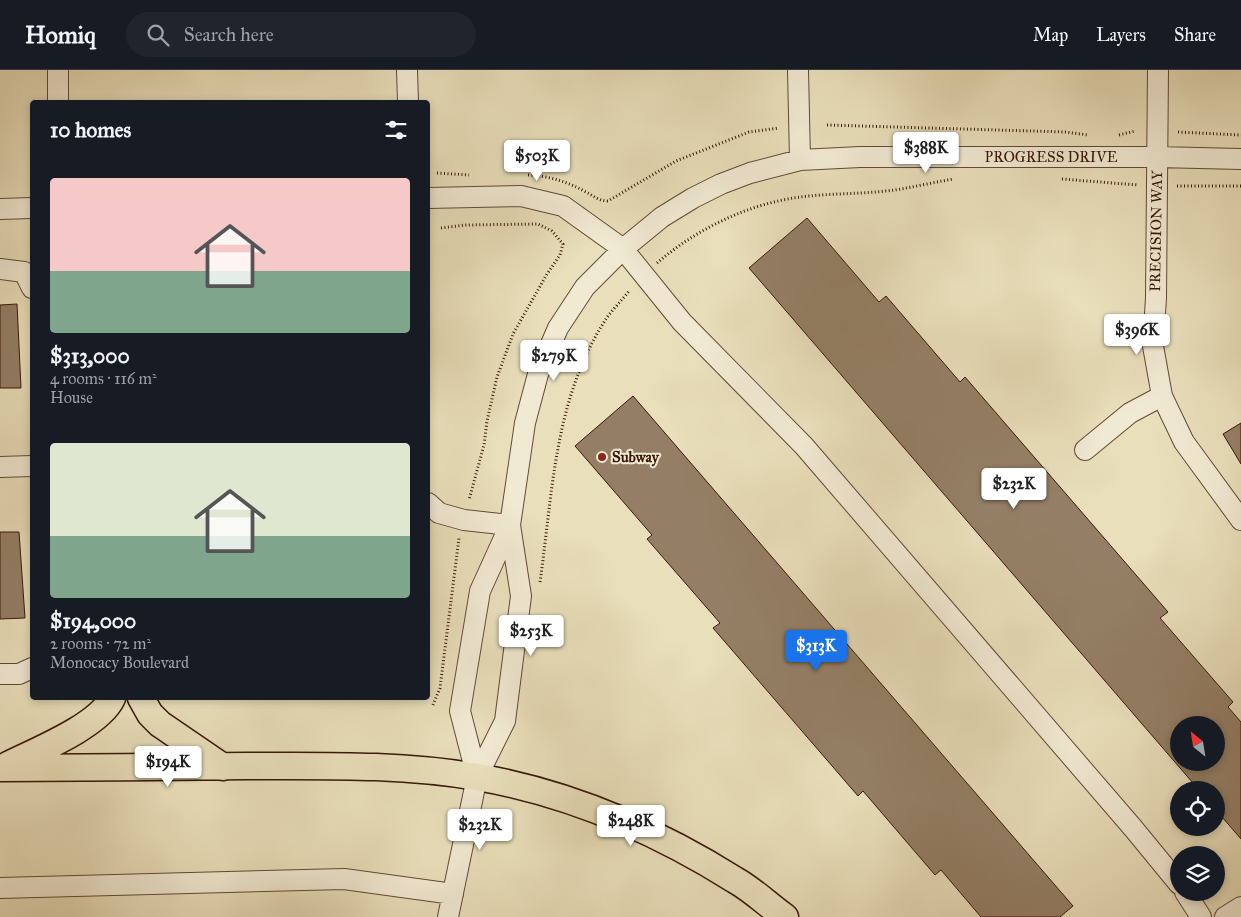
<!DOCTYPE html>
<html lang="en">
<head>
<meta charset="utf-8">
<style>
	body { margin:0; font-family:"IM FELL Great Primer",serif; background:#20242c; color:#f1f3f6; height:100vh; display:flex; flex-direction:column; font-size:19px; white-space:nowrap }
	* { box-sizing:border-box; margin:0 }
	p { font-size:16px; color:#9ea1a6 }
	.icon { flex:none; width:28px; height:28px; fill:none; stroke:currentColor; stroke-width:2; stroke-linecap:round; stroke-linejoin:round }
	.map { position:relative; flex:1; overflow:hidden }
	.drawer { position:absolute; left:30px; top:30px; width:400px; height:600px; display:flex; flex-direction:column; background:#171b24; border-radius:5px; box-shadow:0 2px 8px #0003 }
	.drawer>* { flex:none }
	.needle { width:32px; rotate:330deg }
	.fabs { position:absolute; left:1170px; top:646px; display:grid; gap:10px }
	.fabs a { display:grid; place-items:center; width:55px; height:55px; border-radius:50%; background:#171b24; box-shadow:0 2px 8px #0003; font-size:25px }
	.price { position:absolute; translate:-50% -42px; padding:0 11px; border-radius:5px; background:#fff; color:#222; font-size:16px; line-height:32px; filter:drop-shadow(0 1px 2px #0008) }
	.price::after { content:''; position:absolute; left:50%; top:30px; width:15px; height:11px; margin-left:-8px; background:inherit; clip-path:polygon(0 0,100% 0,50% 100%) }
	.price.on { background:#1a73e8; color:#fff }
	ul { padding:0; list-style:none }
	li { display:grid; align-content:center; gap:10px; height:265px; padding:0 20px }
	li span { display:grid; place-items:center; height:155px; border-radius:5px; color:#555 }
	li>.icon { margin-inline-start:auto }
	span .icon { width:90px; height:90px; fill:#fffc; stroke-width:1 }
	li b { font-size:21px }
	h2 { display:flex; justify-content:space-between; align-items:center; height:60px; padding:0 20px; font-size:21px }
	header { display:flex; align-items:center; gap:30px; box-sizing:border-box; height:70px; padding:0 25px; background:#171b24; border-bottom:1px solid #363941 }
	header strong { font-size:24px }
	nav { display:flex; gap:28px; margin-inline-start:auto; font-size:18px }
	.search { width:350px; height:45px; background:#20242c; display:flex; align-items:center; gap:12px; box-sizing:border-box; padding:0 18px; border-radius:28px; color:#9ea1a6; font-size:19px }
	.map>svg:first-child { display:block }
	.building { fill:#947f66; stroke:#381709; fill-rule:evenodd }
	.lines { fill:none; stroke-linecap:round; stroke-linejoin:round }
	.minor-casing { stroke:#644936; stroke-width:22 }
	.major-casing { stroke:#381709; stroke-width:29 }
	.path { stroke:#381709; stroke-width:3; stroke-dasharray:1 2.5; stroke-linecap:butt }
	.minor { stroke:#f1ead3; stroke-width:20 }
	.major { stroke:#e9dfbb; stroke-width:26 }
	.poi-dot { fill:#8f2418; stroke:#f1ead3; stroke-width:2 }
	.labels { text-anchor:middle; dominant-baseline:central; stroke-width:4; stroke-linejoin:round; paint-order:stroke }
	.street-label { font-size:15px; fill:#381709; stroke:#f1ead3 }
	.poi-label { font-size:15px; font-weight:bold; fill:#381709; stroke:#f1ead3; text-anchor:start }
</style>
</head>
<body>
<header>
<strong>Homiq</strong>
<div class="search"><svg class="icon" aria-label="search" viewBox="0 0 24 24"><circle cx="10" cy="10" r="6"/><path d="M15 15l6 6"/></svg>Search here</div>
<nav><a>Map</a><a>Layers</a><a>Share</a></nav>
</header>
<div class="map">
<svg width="1241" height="847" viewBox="0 0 1241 847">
	<rect width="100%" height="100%" fill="#e9dfbb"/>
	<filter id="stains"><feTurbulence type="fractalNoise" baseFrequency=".004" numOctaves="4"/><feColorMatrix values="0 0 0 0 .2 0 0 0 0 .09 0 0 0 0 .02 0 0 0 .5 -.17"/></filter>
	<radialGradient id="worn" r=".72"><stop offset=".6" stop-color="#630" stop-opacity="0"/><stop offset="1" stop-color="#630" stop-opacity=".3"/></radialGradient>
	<!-- building -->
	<path class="building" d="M807 148 879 232 886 226 960 312 965 307 1168 542 1160 548 1233 632 1228 637 1241 652V769L1216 740V720H1199L749 198ZM1179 655H1216V692H1179Z
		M17 234 21 318H0V235Z
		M633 326 1073 836 1060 847H981L941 800 935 805 863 721 858 726 713 558 720 553 647 469 652 465 575 376Z
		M1241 353V394L1223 364Z
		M0 462H19L25 548 0 549Z"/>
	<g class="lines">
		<defs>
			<path id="minor" d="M58 0V32
				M407 0 408 32
				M798 0 800 90
				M1158 0 1156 228 1153 276 1162 326 1184 372 1241 450
				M428 128 521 126 563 136 623 179 682 252 804 376 1133 758 1179 814
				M0 139 32 138
				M0 199 24 202 32 218
				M1085 380 1130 343 1162 326
				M0 397 32 396
				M428 433 439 443 464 450 510 455
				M0 604H19L32 598
				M477 707 460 641 480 521 510 455 525 353 538 304 558 258 585 217 623 179 662 147 693 128 721 114 750 103 800 90 860 87H1157L1241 89
				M0 818 344 809 453 824
				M1185 822 1201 847
				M448 847 477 707 505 651 521 526 510 455
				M1225 847 1241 837"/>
			<path id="major" d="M141 628 150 644 160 654 223 697
				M8 695C36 681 99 656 112 628
				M0 698C82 698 165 697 247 696 324 696 401 694 477 707 569 723 657 761 735 810 753 820 768 835 785 847"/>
		</defs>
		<!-- minor casing -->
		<use href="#minor" class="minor-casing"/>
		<!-- major casing -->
		<use href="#major" class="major-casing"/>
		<!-- path -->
		<path class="path" d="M827 55 1065 62 1088 65
			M1178 62 1241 65
			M1119 65 1135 61
			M437 103 469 105
			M528 105C548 106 566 111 584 121 593 125 598 131 608 131L676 91 749 62 779 58
			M1062 109 1138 115
			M1177 116H1241
			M441 158 465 155 538 154 552 161 563 174 560 185 547 204 513 264 497 307 487 351 484 375 469 430
			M657 193C699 157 754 131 809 126 839 123 871 124 901 119 918 116 936 112 953 109
			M540 512C553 421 554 329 606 249 613 239 622 230 630 220
			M433 635 440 618 459 468"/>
		<!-- minor -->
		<use href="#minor" class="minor"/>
		<!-- major -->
		<use href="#major" class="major"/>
	</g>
	<!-- markers -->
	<circle class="poi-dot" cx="602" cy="387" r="5"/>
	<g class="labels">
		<!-- street labels -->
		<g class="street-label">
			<text x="1051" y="87">PROGRESS DRIVE</text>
			<text transform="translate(1156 161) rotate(-89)">PRECISION WAY</text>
		</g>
		<!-- poi labels -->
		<g class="poi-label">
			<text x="612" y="387">Subway</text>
		</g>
	</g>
	<rect width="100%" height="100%" filter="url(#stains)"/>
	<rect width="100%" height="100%" fill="url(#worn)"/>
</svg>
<div class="fabs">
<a><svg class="needle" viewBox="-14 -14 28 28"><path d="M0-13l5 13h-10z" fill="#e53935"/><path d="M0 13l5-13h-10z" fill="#9ea1a6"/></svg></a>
<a><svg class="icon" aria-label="locate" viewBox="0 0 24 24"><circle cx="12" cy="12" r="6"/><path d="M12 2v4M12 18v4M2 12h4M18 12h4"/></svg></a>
<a><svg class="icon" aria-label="layers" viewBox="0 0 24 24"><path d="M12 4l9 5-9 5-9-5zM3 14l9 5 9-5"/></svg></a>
</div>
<b class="price" style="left:926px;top:104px">$388K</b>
<b class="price" style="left:537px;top:112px">$503K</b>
<b class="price" style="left:1137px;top:286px">$396K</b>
<b class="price" style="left:554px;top:312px">$279K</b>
<b class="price" style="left:1014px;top:440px">$232K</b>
<b class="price" style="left:531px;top:587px">$253K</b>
<b class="price on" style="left:816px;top:602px">$313K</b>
<b class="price" style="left:168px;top:718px">$194K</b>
<b class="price" style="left:631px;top:777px">$248K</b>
<b class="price" style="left:480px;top:781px">$232K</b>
<section class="drawer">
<h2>10 homes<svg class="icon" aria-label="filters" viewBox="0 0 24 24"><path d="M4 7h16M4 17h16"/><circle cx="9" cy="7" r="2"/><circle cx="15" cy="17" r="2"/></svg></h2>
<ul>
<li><span style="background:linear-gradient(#f6c9c9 60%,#7fa58c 0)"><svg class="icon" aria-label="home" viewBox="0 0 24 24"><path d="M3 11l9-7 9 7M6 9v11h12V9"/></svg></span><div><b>$313,000</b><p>4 rooms · 116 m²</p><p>House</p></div></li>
<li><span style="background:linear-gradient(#dfe7d0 60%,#7fa58c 0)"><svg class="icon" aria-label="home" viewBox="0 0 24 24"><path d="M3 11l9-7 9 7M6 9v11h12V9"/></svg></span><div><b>$194,000</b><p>2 rooms · 72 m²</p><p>Monocacy Boulevard</p></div></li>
</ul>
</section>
</div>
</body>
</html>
